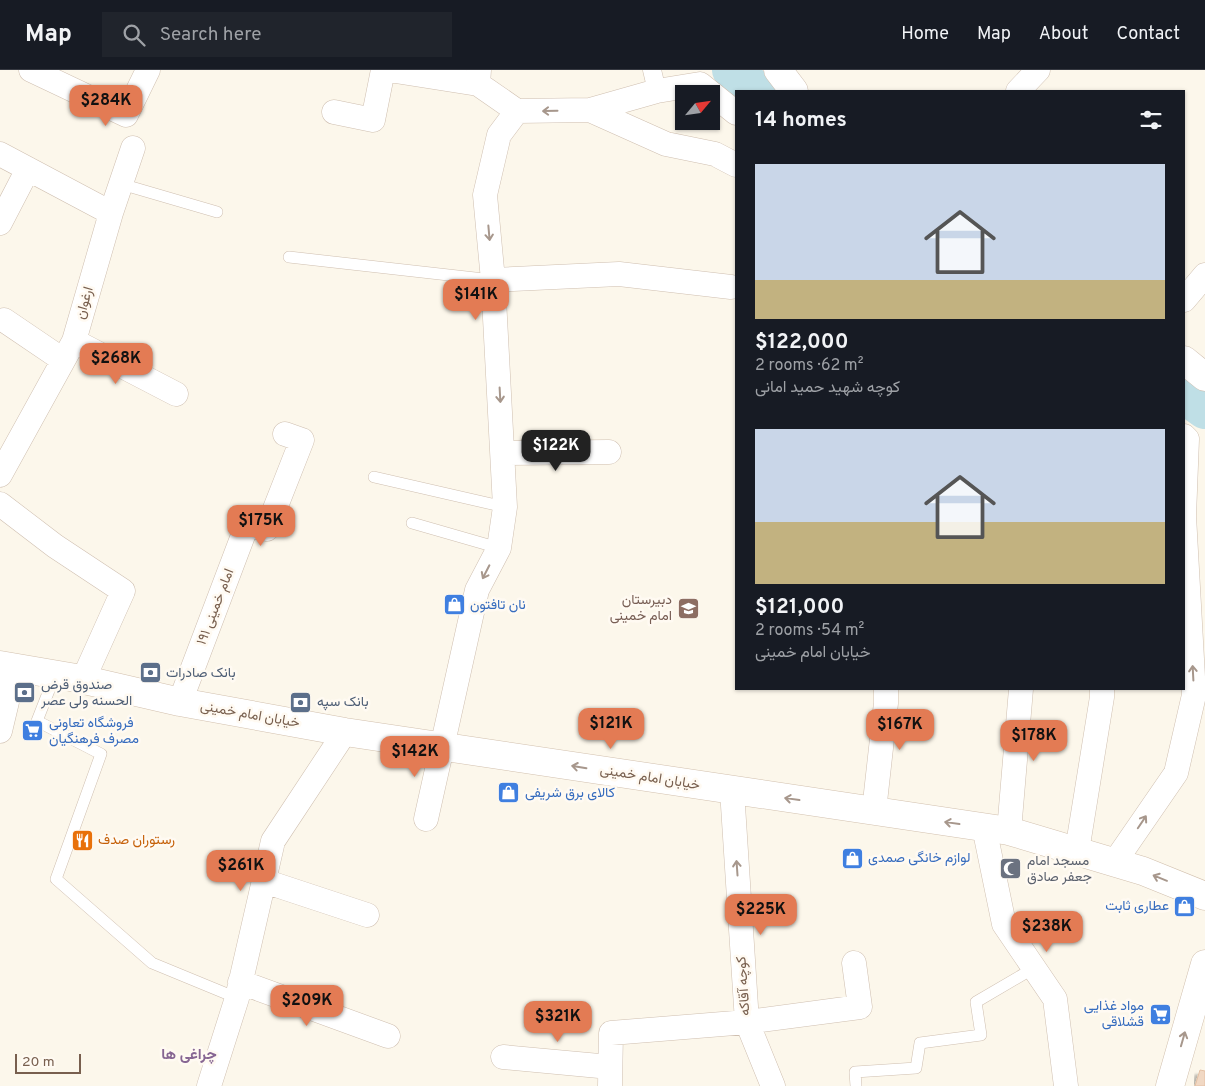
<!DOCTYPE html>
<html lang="en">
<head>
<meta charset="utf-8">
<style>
	body { margin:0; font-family:Overpass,Vazirmatn,sans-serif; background:#20242c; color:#f1f3f6; height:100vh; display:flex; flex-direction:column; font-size:19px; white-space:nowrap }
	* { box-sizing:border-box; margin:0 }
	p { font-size:16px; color:#9ea1a6 }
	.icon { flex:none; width:28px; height:28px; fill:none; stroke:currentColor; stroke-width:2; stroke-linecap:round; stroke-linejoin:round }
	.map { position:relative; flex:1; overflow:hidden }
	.side { position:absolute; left:735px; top:20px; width:450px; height:600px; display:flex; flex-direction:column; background:#171b24; border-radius:0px; box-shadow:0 1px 4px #0004 }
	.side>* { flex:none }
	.needle { width:32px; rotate:61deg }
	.fabs { position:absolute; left:675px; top:15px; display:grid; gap:10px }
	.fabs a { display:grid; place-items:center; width:45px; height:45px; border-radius:0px; background:#171b24; box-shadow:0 1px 4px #0004; font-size:25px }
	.scale { position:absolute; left:15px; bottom:12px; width:66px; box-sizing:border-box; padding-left:5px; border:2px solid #785f4e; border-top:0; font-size:14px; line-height:18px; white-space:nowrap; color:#785f4e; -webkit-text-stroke:4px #fffaf2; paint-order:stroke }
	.price { position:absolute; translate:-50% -42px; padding:0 11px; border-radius:10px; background:#e37b54; color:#111; font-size:16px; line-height:32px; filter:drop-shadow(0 1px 2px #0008) }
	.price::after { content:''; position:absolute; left:50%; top:30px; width:15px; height:11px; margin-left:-8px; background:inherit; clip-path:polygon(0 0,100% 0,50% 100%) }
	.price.on { background:#222; color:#fff }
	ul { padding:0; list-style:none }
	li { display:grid; align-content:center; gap:10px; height:265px; padding:0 20px }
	li span { display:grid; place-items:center; height:155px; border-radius:0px; color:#555 }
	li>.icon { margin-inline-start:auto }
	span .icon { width:90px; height:90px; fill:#fffc; stroke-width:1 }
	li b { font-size:21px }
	h2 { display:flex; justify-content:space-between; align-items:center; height:60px; padding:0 20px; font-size:21px }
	header { display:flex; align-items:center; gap:30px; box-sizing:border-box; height:70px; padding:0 25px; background:#171b24; border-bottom:1px solid #363941 }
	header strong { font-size:24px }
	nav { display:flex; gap:28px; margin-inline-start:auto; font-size:18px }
	.search { width:350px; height:45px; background:#20242c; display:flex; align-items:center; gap:12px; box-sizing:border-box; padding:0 18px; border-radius:0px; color:#9ea1a6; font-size:19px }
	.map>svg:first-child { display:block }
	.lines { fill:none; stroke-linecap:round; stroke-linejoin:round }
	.river { stroke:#bfdfe6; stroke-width:40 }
	.building { fill:#f1d8c3; stroke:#e4c0a4; filter:url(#shadow) }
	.service-casing { stroke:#cfbfb0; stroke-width:12 }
	.pedestrian-casing { stroke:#cfbfb0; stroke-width:19 }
	.minor-casing { stroke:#cfbfb0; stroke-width:25 }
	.tertiary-casing { stroke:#cfbfb0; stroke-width:29 }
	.secondary-casing { stroke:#d2c0ae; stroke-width:29 }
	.service { stroke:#fff; stroke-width:11 }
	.pedestrian { stroke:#fff; stroke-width:18 }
	.minor { stroke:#fff; stroke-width:24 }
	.tertiary { stroke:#fff; stroke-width:28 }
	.secondary { stroke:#fff; stroke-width:28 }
	.oneway { stroke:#a7978c }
	.labels { text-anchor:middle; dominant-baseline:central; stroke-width:5; stroke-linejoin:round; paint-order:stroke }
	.street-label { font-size:14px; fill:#785f4e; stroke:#fffaf2 }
	.education-label { font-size:14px; fill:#785e54; stroke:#fffaf2; text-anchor:end }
	.shop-label { font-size:14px; fill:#366cbe; stroke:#fffaf2; text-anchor:start }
	.service-label { font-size:14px; fill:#4e5e75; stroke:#fffaf2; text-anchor:start }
	.food-label { font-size:14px; fill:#c56008; stroke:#fffaf2; text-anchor:start }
	.worship-label { font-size:14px; fill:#5b616d; stroke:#fffaf2; text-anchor:start }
	.neighbourhood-label { font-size:15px; font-weight:bold; fill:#876693; stroke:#fffaf2 }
</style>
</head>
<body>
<header>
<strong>Map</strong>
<div class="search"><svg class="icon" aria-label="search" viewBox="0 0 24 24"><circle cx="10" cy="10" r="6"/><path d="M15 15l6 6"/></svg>Search here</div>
<nav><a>Home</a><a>Map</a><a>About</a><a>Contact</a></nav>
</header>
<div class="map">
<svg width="1205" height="1016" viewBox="0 0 1205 1016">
	<defs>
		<filter id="shadow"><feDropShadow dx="-4.5" dy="4.5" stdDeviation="1" flood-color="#0004"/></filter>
	</defs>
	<rect width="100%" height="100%" fill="#fcf7eb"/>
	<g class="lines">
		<!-- river -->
		<path class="river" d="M732 0 756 21
			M1184 324 1205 339"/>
	</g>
	<!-- building -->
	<path class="building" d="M1200 1000 1205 1001V1016H1195Z"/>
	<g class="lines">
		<defs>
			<path id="service" d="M121 114 217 142
				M289 187 493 210
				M374 407 505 437
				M412 453 499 478
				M55 605 37 651 101 684 56 809 152 893 237 928
				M856 1016 855 1002 916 998 920 973 981 965 976 932 1034 898"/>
			<path id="pedestrian" d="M652 0 657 21"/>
			<path id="minor" d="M31 0 126 45 148 0
				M389 0 478 14
				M479 0 478 14 517 41
				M1018 21 1038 0
				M590 40 666 74 715 84 736 95
				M334 42 373 50 383 0
				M0 84 111 143
				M0 153 28 99
				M493 210 619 204 731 217
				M1184 230 1205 205
				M4 250 63 290
				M74 271 176 324
				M503 383 609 382
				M0 405 74 271 111 143 133 78
				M0 434 55 476 123 521 83 610
				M180 632 247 455 267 459 302 370 285 364
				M0 661 15 598
				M732 720 747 952 773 1016
				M874 741 886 633V619
				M426 749 477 520 499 478 505 437 493 210 485 125 499 65 517 41 590 40 657 21 700 14 736 43
				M984 757 1004 854 1055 929 1066 1016
				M1009 761 1021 619
				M1077 781 1102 627V619
				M1114 793 1176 703 1194 625 1184 446 1187 369 1184 366
				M264 811 367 845
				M240 912 388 966
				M503 987 610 997
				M209 1016 237 928 273 771 345 662
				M610 1016 611 963 747 952 860 937 854 893"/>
			<path id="tertiary" d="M778 0 794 21
				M1184 290 1205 307"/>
			<path id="secondary" d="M0 595 76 608 180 632 345 662 1009 761 1143 801 1205 826
				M1170 1016 1205 894"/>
		</defs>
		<!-- service casing -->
		<use href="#service" class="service-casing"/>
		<!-- pedestrian casing -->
		<use href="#pedestrian" class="pedestrian-casing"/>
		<!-- minor casing -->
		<use href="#minor" class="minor-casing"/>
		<!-- tertiary casing -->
		<use href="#tertiary" class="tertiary-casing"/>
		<!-- secondary casing -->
		<use href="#secondary" class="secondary-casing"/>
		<!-- service -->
		<use href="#service" class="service"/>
		<!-- pedestrian -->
		<use href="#pedestrian" class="pedestrian"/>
		<!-- minor -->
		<use href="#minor" class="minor"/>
		<!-- tertiary -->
		<use href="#tertiary" class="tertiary"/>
		<!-- secondary -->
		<use href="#secondary" class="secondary"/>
	</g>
	<!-- one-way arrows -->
	<defs><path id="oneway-shaft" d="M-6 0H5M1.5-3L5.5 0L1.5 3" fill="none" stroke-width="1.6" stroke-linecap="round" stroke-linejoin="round" transform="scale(1.25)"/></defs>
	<g class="oneway">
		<use href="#oneway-shaft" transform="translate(550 41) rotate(179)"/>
		<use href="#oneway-shaft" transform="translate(489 163) rotate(85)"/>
		<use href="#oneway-shaft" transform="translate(500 325) rotate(87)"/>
		<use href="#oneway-shaft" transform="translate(486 502) rotate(117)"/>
		<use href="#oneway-shaft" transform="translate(1193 603) rotate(-93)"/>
		<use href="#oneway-shaft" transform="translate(579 697) rotate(-171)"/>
		<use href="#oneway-shaft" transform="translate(792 729) rotate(-172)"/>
		<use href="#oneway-shaft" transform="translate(1142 752) rotate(-56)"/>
		<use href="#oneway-shaft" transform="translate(952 753) rotate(-172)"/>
		<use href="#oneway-shaft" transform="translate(737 798) rotate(-94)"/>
		<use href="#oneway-shaft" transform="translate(1160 808) rotate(-158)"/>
		<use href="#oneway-shaft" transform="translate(1183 969) rotate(-74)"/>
	</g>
	<!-- icons -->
	<defs>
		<symbol id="shop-square" viewBox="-11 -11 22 22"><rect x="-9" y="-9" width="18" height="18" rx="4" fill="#3f7fe0" stroke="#fffaf2"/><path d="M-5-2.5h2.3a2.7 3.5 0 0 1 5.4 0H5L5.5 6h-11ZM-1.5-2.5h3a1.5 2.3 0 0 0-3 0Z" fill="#fff"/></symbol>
		<symbol id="school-square" viewBox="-11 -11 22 22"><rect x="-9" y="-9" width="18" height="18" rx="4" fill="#8d6e63" stroke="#fffaf2"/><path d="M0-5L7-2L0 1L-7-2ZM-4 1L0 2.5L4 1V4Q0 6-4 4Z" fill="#fff"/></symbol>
		<symbol id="bank-square" viewBox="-11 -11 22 22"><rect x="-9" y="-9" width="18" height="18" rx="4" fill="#5c6f8a" stroke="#fffaf2"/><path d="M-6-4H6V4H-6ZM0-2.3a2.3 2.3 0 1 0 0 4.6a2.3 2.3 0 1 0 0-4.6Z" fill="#fff"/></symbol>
		<symbol id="supermarket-square" viewBox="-11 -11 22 22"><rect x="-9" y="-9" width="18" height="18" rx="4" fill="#3f7fe0" stroke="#fffaf2"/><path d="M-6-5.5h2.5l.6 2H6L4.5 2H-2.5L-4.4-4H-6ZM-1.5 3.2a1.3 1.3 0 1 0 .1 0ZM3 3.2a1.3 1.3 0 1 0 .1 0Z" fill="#fff"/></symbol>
		<symbol id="restaurant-square" viewBox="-11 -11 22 22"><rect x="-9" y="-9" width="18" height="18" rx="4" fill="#e8710a" stroke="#fffaf2"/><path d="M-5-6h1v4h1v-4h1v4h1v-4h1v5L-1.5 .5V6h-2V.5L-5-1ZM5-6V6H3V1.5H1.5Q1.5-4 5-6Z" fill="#fff"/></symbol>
		<symbol id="mosque-square" viewBox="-11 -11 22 22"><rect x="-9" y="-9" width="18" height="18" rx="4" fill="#6b7280" stroke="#fffaf2"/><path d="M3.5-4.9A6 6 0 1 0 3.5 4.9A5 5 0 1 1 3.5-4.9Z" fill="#fff"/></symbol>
	</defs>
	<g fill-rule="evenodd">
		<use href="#shop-square" x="442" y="522" width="25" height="25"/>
		<use href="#school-square" x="676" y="526" width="25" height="25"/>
		<use href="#bank-square" x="138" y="590" width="25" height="25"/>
		<use href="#bank-square" x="12" y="610" width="25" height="25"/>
		<use href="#bank-square" x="288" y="620" width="25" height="25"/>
		<use href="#supermarket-square" x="20" y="648" width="25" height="25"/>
		<use href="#shop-square" x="496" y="710" width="25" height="25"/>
		<use href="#restaurant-square" x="70" y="758" width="25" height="25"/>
		<use href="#shop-square" x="840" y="776" width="25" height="25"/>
		<use href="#mosque-square" x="998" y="786" width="25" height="25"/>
		<use href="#shop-square" x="1172" y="824" width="25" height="25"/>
		<use href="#supermarket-square" x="1148" y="932" width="25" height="25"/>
	</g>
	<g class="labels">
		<!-- street labels -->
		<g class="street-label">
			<text transform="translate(85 233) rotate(-74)">ارغوان</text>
			<text transform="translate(216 537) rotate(-69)">امام خمینی ۱۹۱</text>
			<text transform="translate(250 645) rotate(10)">خیابان امام خمینی</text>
			<text transform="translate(650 708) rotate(9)">خیابان امام خمینی</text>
			<text transform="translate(744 916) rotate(-94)">کوچه آقاکه</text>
		</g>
		<!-- education labels -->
		<g class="education-label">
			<text x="672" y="530">دبیرستان<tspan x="672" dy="16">امام خمینی</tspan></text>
		</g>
		<!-- shop labels -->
		<g class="shop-label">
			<text x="470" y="535">نان تافتون</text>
			<text x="49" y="653">فروشگاه تعاونی<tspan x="49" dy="16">مصرف فرهنگیان</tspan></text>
			<text x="525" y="723">کالای برق شریفی</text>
			<text x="868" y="788">لوازم خانگی صمدی</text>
			<text x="1169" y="836" text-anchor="end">عطاری ثابت</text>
			<text x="1144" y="936" text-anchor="end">مواد غذایی<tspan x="1144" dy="16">قشلاقی</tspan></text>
		</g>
		<!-- service labels -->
		<g class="service-label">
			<text x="166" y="603">بانک صادرات</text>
			<text x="41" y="615">صندوق قرض<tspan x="41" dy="16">الحسنه ولی عصر</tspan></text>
			<text x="317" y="632">بانک سپه</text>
		</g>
		<!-- food labels -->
		<g class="food-label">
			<text x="98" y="770">رستوران صدف</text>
		</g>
		<!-- worship labels -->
		<g class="worship-label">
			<text x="1027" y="791">مسجد امام<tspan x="1027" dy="16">جعفر صادق</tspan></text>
		</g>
		<!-- neighbourhood labels -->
		<g class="neighbourhood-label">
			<text x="189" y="985">چراغی ها</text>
		</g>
	</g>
</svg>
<div class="fabs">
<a><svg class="needle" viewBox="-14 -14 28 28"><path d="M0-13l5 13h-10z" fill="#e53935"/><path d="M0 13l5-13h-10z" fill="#9ea1a6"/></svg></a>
</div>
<div class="scale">20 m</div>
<b class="price" style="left:106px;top:57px">$284K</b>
<b class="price" style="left:476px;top:251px">$141K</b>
<b class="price" style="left:116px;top:315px">$268K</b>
<b class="price on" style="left:556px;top:402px">$122K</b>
<b class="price" style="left:261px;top:477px">$175K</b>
<b class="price" style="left:611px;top:680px">$121K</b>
<b class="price" style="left:900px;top:681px">$167K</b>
<b class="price" style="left:1034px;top:692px">$178K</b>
<b class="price" style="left:415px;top:708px">$142K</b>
<b class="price" style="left:241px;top:822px">$261K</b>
<b class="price" style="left:761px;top:866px">$225K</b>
<b class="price" style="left:1047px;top:883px">$238K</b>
<b class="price" style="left:307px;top:957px">$209K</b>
<b class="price" style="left:558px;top:973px">$321K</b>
<section class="side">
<h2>14 homes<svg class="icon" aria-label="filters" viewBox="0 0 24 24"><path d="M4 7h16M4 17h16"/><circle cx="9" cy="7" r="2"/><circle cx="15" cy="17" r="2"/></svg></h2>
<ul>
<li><span style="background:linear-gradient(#c9d6e8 75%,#c2b280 0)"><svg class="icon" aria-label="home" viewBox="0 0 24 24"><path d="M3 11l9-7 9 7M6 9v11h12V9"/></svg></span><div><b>$122,000</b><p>2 rooms · 62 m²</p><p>کوچه شهید حمید امانی</p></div></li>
<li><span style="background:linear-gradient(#c9d6e8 60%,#c2b280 0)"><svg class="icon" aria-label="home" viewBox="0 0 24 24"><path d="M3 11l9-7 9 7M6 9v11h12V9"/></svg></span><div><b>$121,000</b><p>2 rooms · 54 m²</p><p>خیابان امام خمینی</p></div></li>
</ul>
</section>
</div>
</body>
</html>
